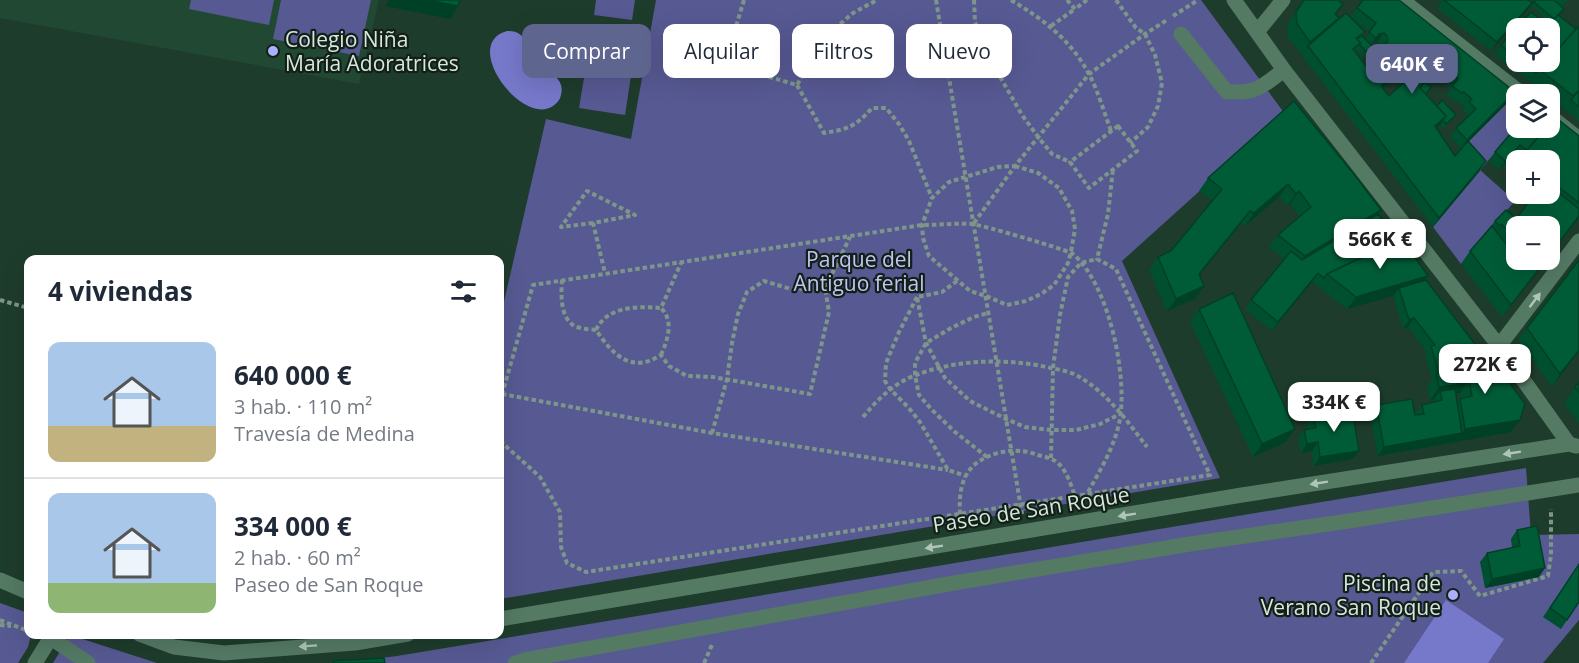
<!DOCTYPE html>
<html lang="es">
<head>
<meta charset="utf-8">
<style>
	body { margin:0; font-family:"Open Sans",sans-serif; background:#f2f2f3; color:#1f2937; height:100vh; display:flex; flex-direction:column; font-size:22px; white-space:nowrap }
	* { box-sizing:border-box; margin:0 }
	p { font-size:20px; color:#747a83 }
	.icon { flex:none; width:33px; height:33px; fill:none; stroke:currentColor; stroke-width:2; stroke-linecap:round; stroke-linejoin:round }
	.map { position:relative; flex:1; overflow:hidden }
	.drawer { position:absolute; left:24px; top:255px; width:480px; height:384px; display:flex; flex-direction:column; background:#fff; border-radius:12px; box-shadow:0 6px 24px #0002 }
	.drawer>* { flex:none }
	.banner { position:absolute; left:522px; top:24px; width:570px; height:54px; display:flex; gap:12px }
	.controls { position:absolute; left:1506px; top:18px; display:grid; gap:12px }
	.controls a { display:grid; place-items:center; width:54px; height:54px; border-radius:12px; background:#fff; box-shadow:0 6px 24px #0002; font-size:30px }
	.price { position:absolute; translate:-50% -51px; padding:0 14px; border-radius:12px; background:#fff; color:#222; font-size:20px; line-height:39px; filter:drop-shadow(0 2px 3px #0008) }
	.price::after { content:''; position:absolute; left:50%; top:36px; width:18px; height:14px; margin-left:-9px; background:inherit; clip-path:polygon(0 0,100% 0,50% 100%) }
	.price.current { background:#5e658f; color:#fff }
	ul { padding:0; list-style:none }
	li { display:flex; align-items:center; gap:18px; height:150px; padding:0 24px }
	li+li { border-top:2px solid #e0e1e3 }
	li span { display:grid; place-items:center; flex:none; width:168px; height:120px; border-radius:12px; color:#555 }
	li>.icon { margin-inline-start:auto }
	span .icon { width:72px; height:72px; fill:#fffc; stroke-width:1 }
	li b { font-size:26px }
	h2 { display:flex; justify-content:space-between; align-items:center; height:72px; padding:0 24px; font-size:26px }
	.tag { padding:0 21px; border-radius:12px; background:#fff; box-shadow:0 6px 24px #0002; font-size:21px; line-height:54px }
	.tag.current { background:#5e658f; color:#fff }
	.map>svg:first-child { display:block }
	.built { fill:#214833 }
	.green { fill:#575993 }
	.water { fill:#7678ca }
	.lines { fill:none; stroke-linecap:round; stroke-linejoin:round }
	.path { stroke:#7e9689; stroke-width:4; stroke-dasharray:4.5 3; stroke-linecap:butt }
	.minor { stroke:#547a64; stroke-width:15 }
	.wall { fill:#004f2f; fill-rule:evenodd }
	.shaded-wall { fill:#004026 }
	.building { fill:#005c37; stroke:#004026; stroke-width:1.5; fill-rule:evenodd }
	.oneway { fill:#afc6b9 }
	.poi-dot { fill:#acaffb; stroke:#132018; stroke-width:2 }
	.labels { text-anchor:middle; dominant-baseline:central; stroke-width:4.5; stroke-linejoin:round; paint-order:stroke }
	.poi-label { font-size:21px; fill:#d6e7dd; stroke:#132018; text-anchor:start }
	.park-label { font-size:21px; fill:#c0c4f0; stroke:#132018 }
	.street-label { font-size:21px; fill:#d6e7dd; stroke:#132018 }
</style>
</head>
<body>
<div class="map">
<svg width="1579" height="663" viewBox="0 0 1579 663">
	<rect width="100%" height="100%" fill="#1e3c2c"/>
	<!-- built -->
	<path class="built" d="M0 0H379L359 84 0 18Z"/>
	<!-- green -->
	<path class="green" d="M191 0H274L269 25 189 9Z
		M281 0H371L359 56 273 39Z
		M596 0H635L632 20 594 15Z
		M656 0H1201L1285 114 1122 261 1220 478 500 599V319L546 119 631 139Z
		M592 30 637 37 625 115 579 108Z
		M1509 101 1516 107V128L1480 170 1515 201 1461 264 1433 227 1480 171 1461 149Z
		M1526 468 1531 535 1579 534V620L1543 663H341L397 656Z
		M0 603 28 613V634L31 635 28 647 18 663H0Z
		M70 635 157 663H53Z"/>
	<!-- water -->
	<path class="water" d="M507 31C528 30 525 48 536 61 545 73 566 76 561 95 560 100 557 103 553 106 522 127 460 44 507 31Z
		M1446 600 1504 639 1488 663H1404Z"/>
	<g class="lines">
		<!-- path -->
		<path class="path" d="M744 0 733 36 737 58 756 73 797 85 826 36 853 13 877 0
			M936 0 1022 514
			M974 0 975 22 995 68 1022 115 1039 138 1052 154 1070 162
			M1011 0C1044 20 1070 39 1089 74 1098 91 1104 112 1111 131
			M1067 0 1075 9 1087 0
			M1116 0 1136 28 1145 34 1155 55 1162 83 1158 106 1148 127 1130 143
			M1173 16 1198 0
			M1051 26 1075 9
			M797 85 824 133C848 129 855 127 872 108H886L899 124 909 141 932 198
			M1118 126 1137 151 1089 188 1070 162Z
			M1015 166 1038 173 1059 188 1072 211 1075 229 1071 252 1068 263 1054 285 1041 294 1026 301 1007 305 986 296 970 291 929 256 923 238 922 225 932 198 949 182 998 167Z
			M593 223 561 227 587 191 635 215 593 223 605 273
			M974 223 1015 166 1089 74 1145 34 1167 20
			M562 280C561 294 560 316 573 325 578 329 589 329 596 330 613 355 631 374 661 355L669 366 687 376 713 377 810 394 829 312 825 288 850 237
			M957 281 942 292 917 297 926 343 945 378 970 401 1006 419 1025 427 1051 430H1076L1100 424 1120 414
			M917 297 899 332 886 363 885 381 890 389 908 407 920 422 948 470 966 476
			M0 300 28 308
			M596 330C607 306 638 306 661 308
			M661 355C668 339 674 321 661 308L681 263
			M502 394 712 433 948 470
			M500 402 533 285 922 225C939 225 956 223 972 224 982 225 1068 250 1073 254 1109 284 1129 379 1119 424 1113 450 1099 472 1087 494
			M863 417C878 399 894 383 916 375 958 359 1008 358 1051 368 1061 370 1073 372 1081 378 1108 394 1128 422 1147 447
			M712 433 727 379 732 343 738 314 747 292 764 281 791 289 825 288
			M500 441 540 477 560 512 561 547 567 563 586 572 1210 475 1116 269 1097 259 1108 214 1113 169
			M987 457 955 432 932 410 919 395 915 375V363L926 343 951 328 974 317 988 313
			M1051 458 1053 368 1060 315 1068 277 1081 263 1097 259
			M960 514C959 498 960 479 973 466 983 456 1005 449 1020 451 1026 451 1032 453 1038 455 1045 457 1053 458 1059 464 1067 472 1071 485 1075 496
			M0 620 28 631
			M0 625 11 626
			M704 663 712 645
			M1371 663 1433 572 1461 571 1480 596 1548 576 1551 555V509"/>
		<!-- minor -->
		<path class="minor" d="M1234 0 1284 70 1499 346 1569 444 1576 446
			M1402 0 1522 94
			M1257 32 1283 0
			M1181 34 1227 92C1258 93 1260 88 1284 70
			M1550 116 1579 139
			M1499 346 1579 241
			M0 580 28 592
			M500 619 1242 495 1569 444
			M139 634 174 647 224 653 355 643 408 634
			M51 638 88 663
			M35 663 53 634
			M515 663 524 660 960 582 1190 544 1342 522 1579 485"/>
	</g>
	<!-- wall -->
	<path class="wall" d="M1304 0 1335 14 1339 18 1336 22 1365 32 1362 36 1365 39 1370 32 1350 17 1357 8 1509 101 1468 142 1480 170 1433 227 1288 37 1287 25ZM1377 42 1381 45V49L1379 53 1371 45 1372 43ZM1356 49 1369 63 1366 66 1355 52ZM1437 77 1451 88 1446 95 1456 102 1457 101 1465 108 1463 111 1468 116 1456 128 1450 137 1461 149 1455 156 1436 128 1440 125 1443 128 1452 120 1437 106 1426 94 1425 82 1426 80 1431 84ZM1394 78 1401 85 1389 96 1383 88Z
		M1443 0H1529L1526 12 1491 51 1437 8Z
		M1536 0H1568L1562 7 1564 9 1559 16 1576 29 1579 26V121L1550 98V94H1546L1494 54 1501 45 1531 12 1548 26 1550 23 1531 6ZM1516 28H1550V62H1516Z
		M1294 101 1381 210 1378 214 1426 280 1511 432 1378 456 1370 414 1376 405 1415 415H1416V413L1422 405 1434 402V399L1430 400 1427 387 1432 379 1425 355 1427 352 1408 327 1403 329 1393 296 1347 309 1312 282 1272 331 1245 309 1284 259 1269 247 1278 235 1300 217 1290 204 1287 206 1279 197 1245 226 1241 223 1199 275 1204 286 1195 299 1167 311 1149 270 1158 257 1171 251 1212 201 1199 191 1208 178ZM1460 393 1461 399H1460L1457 403 1456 394Z
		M1516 127 1579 136V217L1550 256V226H1516V260H1547L1502 317 1461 264 1470 251 1495 221 1516 219 1535 203 1542 194H1541H1550V160H1518L1520 158 1514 154 1499 170 1489 161 1495 152Z
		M1516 163V174L1512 170Z
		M1579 260V351L1552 387 1518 340Z
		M1199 309 1286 442 1253 457 1190 322Z
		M1579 382V424L1564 403Z
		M1313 414 1353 459 1314 466 1312 451 1301 453 1298 439 1304 430H1308L1307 423Z
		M1517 530 1539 577 1485 588 1480 562 1487 553 1512 548 1511 539Z
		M1579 564V602L1561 629 1543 617Z"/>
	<!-- shaded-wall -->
	<path class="shaded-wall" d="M389 0H427L458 6 450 19 385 6Z
		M1532 3 1526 12 1491 51 1497 42Z
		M1339 18 1330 31 1308 46 1301 55 1310 42Z
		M1384 33 1377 42 1372 43 1379 34Z
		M1401 69 1394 78 1375 95 1381 86Z
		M1515 92 1509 101 1461 149 1467 140Z
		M1446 116 1440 125 1428 135 1435 126Z
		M1520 145 1514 154 1499 170 1505 161Z
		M1486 161 1480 170 1433 227 1439 218Z
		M1288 184 1279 197 1245 226 1254 213Z
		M1299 191 1290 204 1287 206 1296 194Z
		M1381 210 1372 223 1296 269 1305 256Z
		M1250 211 1241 223 1190 287 1199 274Z
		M1366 241 1359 250 1350 256 1356 247Z
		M1546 260H1547L1502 317 1511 305Z
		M1318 273 1312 282 1272 331 1278 322Z
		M1428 276 1419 289 1399 288 1393 296 1347 309 1356 297Z
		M1204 286 1195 299 1167 311 1176 299Z
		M1414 318 1408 327 1403 329 1409 320Z
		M1579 350V351L1552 387 1560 374Z
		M1469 380 1460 393 1450 395 1440 391 1434 399 1430 400 1439 387Z
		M1520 420 1511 432 1456 442 1465 429Z
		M1295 429 1286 442 1253 457 1262 444Z
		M1462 433 1456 442 1378 456 1384 447Z
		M1318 442 1312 451 1301 453 1307 444Z
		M1359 451 1353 459 1314 466 1320 457Z
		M1545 568 1539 577 1485 588 1492 579Z"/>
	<!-- building -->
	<path class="building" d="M427 0H460L458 6Z
		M1304 0H1338L1343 4 1335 14 1339 18 1310 42 1297 24 1296 12Z
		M1363 0H1399L1515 92 1467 140 1456 128 1476 109 1469 102 1472 99 1464 92 1462 93 1452 86 1458 79 1443 68 1437 75 1433 71 1420 88 1446 116 1435 126 1455 156 1468 141 1486 161 1439 218 1308 46 1346 13 1365 32 1356 38 1361 43 1353 49 1366 66 1376 57 1382 66 1392 59 1385 52 1388 48 1384 45 1388 41 1387 36 1384 33 1379 34 1376 38 1369 32 1376 23 1357 8ZM1401 69 1409 78 1389 96 1381 86Z
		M1444 0H1529L1532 3 1497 42Z
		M1536 0H1554L1564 9 1554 19 1534 2Z
		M1531 12 1548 26 1558 15 1576 29 1550 58V28H1516V58L1501 45Z
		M1579 26V90L1573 96 1539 69 1546 62H1550V58Z
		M1362 36 1382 56 1377 59 1376 57 1374 59 1359 44 1361 43 1357 39Z
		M1521 62H1546L1536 73Z
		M1424 82 1431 87 1426 94 1420 88Z
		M1579 90V107L1571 100Z
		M1442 100 1456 115 1446 124 1443 120 1446 116 1437 106Z
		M1294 101 1353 173 1381 210 1305 256 1278 235 1311 207 1299 191 1296 194 1288 184 1254 213 1250 211 1199 274 1204 286 1176 299 1158 257 1171 251 1222 189 1208 178Z
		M1555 117 1579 136V203L1550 180V160H1525L1521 157 1546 128H1550V124Z
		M1516 127 1546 128 1527 150 1520 145 1505 161 1495 152Z
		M1550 186 1579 209V216L1550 254 1553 250 1550 247V226H1525L1507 210 1516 219 1531 199 1535 203 1543 194H1550Z
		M1506 210 1525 226H1516V240L1513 237 1514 235 1501 224 1499 226 1495 221Z
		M1378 214 1397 240 1372 252 1366 241 1356 247 1363 257 1327 274 1324 278 1318 273 1278 322 1251 300 1291 251 1302 260Z
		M1492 226 1513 253 1516 247V260H1546L1511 305 1470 251Z
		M1401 238 1428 276 1356 297 1327 274Z
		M1550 247 1553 250 1550 255Z
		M1579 260V350L1560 374 1527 328Z
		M1426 280 1487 360 1439 373 1431 346 1435 345 1414 318 1409 320 1399 288Z
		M1233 293 1295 429 1262 444 1199 309Z
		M1492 359 1525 404 1520 420 1465 429 1460 399 1472 396 1469 380 1457 383 1458 385 1439 387 1436 374Z
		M1579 382V393L1575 387Z
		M1455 389 1462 433 1384 447 1376 405 1412 399 1415 415 1424 414 1422 405 1442 400 1440 391Z
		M1352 408 1359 451 1320 457 1318 442 1307 444 1304 430 1316 428 1313 414Z
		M1537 526 1545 568 1492 579 1487 553 1520 546 1517 530Z
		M1579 564V602L1567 620 1550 608Z
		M384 658 385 663H333V661Z"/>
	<!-- one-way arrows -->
	<defs><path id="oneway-solid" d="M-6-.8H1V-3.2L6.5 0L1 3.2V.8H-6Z" transform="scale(1.5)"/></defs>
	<g class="oneway">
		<use href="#oneway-solid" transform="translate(1535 300) rotate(-53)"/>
		<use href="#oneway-solid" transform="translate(1512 453) rotate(171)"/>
		<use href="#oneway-solid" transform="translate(1319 483) rotate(171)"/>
		<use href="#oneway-solid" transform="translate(1127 515) rotate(171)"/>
		<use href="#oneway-solid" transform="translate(934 547) rotate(171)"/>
		<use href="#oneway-solid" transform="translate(308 646) rotate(176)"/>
	</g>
	<!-- markers -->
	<g class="poi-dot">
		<circle cx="273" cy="51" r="6"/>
		<circle cx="1453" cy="595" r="6"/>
	</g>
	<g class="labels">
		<!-- poi labels -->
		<g class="poi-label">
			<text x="285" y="39">Colegio Niña<tspan x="285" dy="24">María Adoratrices</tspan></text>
			<text x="1441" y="583" text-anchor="end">Piscina de<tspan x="1441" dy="24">Verano San Roque</tspan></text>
		</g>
		<!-- park labels -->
		<g class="park-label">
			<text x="859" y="259">Parque del<tspan x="859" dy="24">Antiguo ferial</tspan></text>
		</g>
		<!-- street labels -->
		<g class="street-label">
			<text transform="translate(1031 509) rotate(-9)">Paseo de San Roque</text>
		</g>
	</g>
</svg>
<div class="controls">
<a><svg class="icon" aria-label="locate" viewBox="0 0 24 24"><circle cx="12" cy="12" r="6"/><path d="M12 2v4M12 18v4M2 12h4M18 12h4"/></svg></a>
<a><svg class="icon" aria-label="layers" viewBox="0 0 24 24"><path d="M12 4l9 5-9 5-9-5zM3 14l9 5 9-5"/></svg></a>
<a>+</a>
<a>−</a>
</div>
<b class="price current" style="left:1412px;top:95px">640K €</b>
<b class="price" style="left:1380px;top:270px">566K €</b>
<b class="price" style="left:1485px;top:395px">272K €</b>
<b class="price" style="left:1334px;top:433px">334K €</b>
<div class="banner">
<a class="tag current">Comprar</a>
<a class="tag">Alquilar</a>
<a class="tag">Filtros</a>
<a class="tag">Nuevo</a>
</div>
<section class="drawer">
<h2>4 viviendas<svg class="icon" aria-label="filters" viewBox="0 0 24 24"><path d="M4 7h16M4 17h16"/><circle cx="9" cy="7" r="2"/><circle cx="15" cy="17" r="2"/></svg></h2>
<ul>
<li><span style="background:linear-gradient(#a9c7e8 70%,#c2b280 0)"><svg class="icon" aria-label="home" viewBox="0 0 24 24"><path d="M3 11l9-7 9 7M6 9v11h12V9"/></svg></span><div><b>640 000 €</b><p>3 hab. · 110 m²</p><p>Travesía de Medina</p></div></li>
<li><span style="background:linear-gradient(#a9c7e8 75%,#8fb573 0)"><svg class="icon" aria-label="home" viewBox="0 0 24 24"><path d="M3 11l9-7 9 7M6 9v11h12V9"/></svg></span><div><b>334 000 €</b><p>2 hab. · 60 m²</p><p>Paseo de San Roque</p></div></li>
</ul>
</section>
</div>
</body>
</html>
